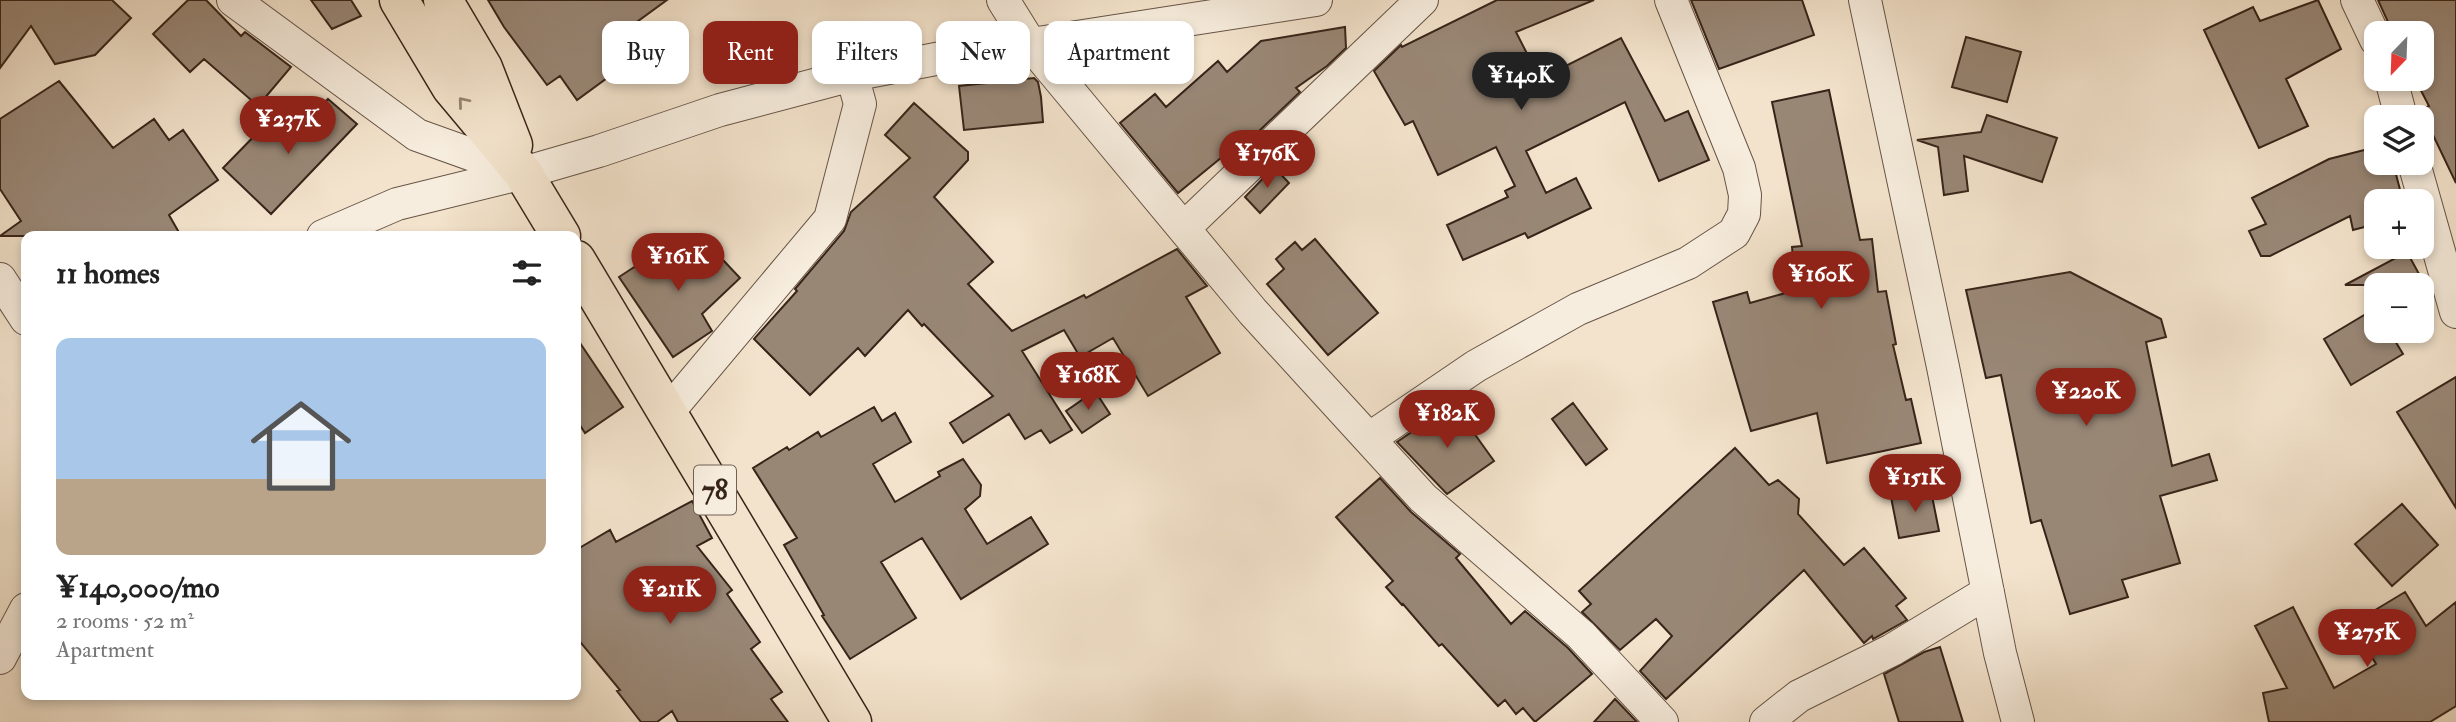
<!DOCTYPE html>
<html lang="en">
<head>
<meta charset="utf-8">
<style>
	body { margin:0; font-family:"IM FELL Double Pica",serif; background:#f6f6f6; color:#222; height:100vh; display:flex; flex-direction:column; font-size:26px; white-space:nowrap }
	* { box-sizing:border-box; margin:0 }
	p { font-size:23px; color:#767676 }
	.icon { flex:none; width:38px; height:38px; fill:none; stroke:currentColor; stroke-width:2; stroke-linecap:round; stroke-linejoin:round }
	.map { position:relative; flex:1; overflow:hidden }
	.side { position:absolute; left:21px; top:231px; width:560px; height:469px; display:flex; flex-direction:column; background:#fff; border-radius:14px; box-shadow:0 4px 10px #0003 }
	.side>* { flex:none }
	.guide { position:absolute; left:602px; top:21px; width:665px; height:63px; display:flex; gap:14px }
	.needle { width:46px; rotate:203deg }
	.tools { position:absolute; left:2364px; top:21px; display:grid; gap:14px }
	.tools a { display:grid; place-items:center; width:70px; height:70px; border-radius:14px; background:#fff; box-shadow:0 4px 10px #0003; font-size:35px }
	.price { position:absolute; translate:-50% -60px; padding:0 16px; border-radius:24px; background:#8f2418; color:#fff; font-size:23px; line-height:46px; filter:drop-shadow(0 2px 4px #0008) }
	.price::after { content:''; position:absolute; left:50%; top:42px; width:21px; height:16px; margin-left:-10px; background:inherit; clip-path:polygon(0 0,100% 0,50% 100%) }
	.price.active { background:#222; color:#fff }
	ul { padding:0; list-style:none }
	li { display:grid; align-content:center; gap:14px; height:371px; padding:0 35px }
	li+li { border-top:2px solid #e0e0e0 }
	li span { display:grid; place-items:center; height:217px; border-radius:14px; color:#555 }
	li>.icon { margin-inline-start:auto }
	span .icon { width:126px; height:126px; fill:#fffc; stroke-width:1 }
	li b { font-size:30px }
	h2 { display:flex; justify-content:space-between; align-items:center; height:84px; padding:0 35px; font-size:30px }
	.pill { padding:0 24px; border-radius:14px; background:#fff; box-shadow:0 4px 10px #0003; font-size:24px; line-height:63px }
	.pill.active { background:#8f2418; color:#fff }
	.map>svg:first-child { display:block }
	.building { fill:#998776; stroke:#372419; stroke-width:2 }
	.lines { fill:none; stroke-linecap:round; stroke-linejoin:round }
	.minor-casing { stroke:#665446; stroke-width:34 }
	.major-casing { stroke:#372419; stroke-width:41 }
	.minor { stroke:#f7edde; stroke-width:32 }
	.major { stroke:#f3e3cc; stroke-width:38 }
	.oneway { stroke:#958472 }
	.labels { text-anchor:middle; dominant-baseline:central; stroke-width:6; stroke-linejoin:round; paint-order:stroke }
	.shield { fill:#f7edde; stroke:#716054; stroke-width:2 }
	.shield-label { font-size:28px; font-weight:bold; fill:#372419 }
</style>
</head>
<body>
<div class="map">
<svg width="2456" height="722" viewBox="0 0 2456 722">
	<rect width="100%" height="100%" fill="#f3e3cc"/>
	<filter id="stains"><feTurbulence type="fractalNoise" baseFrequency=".00286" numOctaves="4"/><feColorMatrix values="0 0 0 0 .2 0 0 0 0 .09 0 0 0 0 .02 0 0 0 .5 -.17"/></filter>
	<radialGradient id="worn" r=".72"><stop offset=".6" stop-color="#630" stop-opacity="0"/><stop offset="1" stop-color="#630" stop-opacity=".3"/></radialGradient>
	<!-- building -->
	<path class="building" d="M0 0H112L131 18 95 55 55 64 31 26 0 68Z
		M188 0H206L241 36 245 32 291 67 258 106 204 59 190 72 153 34Z
		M311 0H351L361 16 332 29Z
		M488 0H667L630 27 648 48 577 100 560 76 547 85 504 27Z
		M1497 0H1594L1516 32 1540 79 1621 38 1665 121 1688 111 1709 160 1659 181 1625 102 1526 151 1546 193 1576 178 1591 208 1528 238 1525 233 1463 260 1447 225 1508 197 1505 191 1515 186 1496 147 1438 175 1413 121 1405 125 1374 71 1401 45 1402 47Z
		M1691 0H1802L1814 35 1719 69Z
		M2318 0 2341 49 2286 79 2308 126 2259 148 2204 30 2253 7 2260 21Z
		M2378 0H2456V183L2421 110 2429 106 2415 79H2422V33H2393Z
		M1345 27 1346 48 1327 66 1296 88 1300 92 1237 152 1233 148 1178 193 1120 123 1155 94 1166 107 1218 61 1227 72 1261 41Z
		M1966 37 2021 52 2007 102 1952 87Z
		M1034 78 1038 82 1041 97 1043 122 964 130 959 86Z
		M59 81 113 148 154 119 169 140 183 130 218 180 169 215 181 236H0L21 221 0 189V119Z
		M1829 90 1860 240 1872 239 1878 292 1886 291 1896 344 1893 345 1906 400 1911 399 1921 443 1827 463 1817 413 1751 431 1713 302 1747 292 1750 303 1796 290 1792 247 1802 246 1772 102Z
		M328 99 357 124 271 214 223 168 267 123 287 142Z
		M914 103 968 152V160L934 197 993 262 968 284 1012 331 1084 295 1086 298 1177 249 1207 286 1186 297 1220 353 1148 396 1113 338 1080 357 1064 330 1022 351 1072 430 1050 443 1041 430 1025 439 1009 414 963 443 950 423 993 396 924 324 922 326 908 310 865 356 858 348 810 395 754 339 797 291 795 289 844 231 851 212 910 158 885 135Z
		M1987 115 2057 138 2042 182 1964 156 1968 191 1944 195 1938 147 1917 140 1981 132Z
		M2376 147V163H2393L2403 201H2376V224L2353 230 2350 216 2270 256H2261L2249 231 2266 224 2252 198 2329 159Z
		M1274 167 1289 183 1260 213 1245 197Z
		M682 236 710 273 723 260 740 278 702 314 712 331 673 357 619 277Z
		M1315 239 1378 313 1328 355 1267 284 1284 269 1276 259 1295 242 1302 250Z
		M2407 252 2425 285H2345Z
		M2070 272 2161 319 2166 337 2146 342 2172 466 2209 454 2217 480 2160 496 2180 563 2122 580 2128 597 2070 614 2041 520 2031 523 2001 375 1986 378 1966 290Z
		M2376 308V331H2389L2403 354 2351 385 2324 339Z
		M576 337 623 407 585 433 576 419Z
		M2456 377V508L2397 412Z
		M1095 391 1110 414 1082 433 1066 411Z
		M1573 403 1607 449 1586 465 1552 419Z
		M1453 404 1494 461 1447 494 1397 442Z
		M874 407 882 421 895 413 911 442 873 464 895 502 940 476 938 472 963 459 981 485 980 496 965 509 987 544 1031 517 1048 544 961 599 922 538 881 562 916 618 850 659 822 616 824 615 784 545 797 538 753 468 787 447 789 450 818 432 821 437Z
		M1735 448 1769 485 1778 480 1799 499 1798 514 1844 565 1864 548 1906 598 1896 606 1907 620 1873 639 1872 636 1864 643 1804 570 1666 699 1640 671 1672 636 1656 619 1620 650 1582 612 1591 604 1579 591Z
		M1380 478 1411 512 1460 554 1456 558 1511 624 1525 611 1568 648 1592 674 1535 722 1523 708 1516 714 1505 700 1498 706 1442 644 1439 646 1403 604 1402 605 1386 587 1393 581 1336 517Z
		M1931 491 1939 531 1899 538 1891 497Z
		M692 501 712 538 697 546 732 590 727 594 760 642 751 649 782 692 771 699 788 722H678L672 711 657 722H641L617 691 620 690 576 637V550L610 530 616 542Z
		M2402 504 2438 545 2392 586 2355 544Z
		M2405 592 2426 626 2456 602V706L2430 722H2269L2263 693 2287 688 2255 626 2293 607 2334 688 2376 664 2352 624Z
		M1940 647 1963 722H1899L1884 674 1924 652Z
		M1615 699 1637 722H1594Z"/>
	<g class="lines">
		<defs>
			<path id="minor" d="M233 0 417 135 523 173
				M1003 0 1031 45 1253 312 1423 498 1581 635 1662 722
				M1865 0 1943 367 2000 653 2018 722
				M2357 0 2376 40
				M2391 79 2401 117
				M2414 163 2456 312
				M1184 228 1422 0
				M323 236 397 204 523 173 599 151 720 110 852 75 941 58 1316 0
				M0 279 26 319
				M668 412 830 219 860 104 852 75
				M1370 438 1476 366 1578 309 1688 263 1734 233 1744 214 1745 195 1739 168 1671 0
				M0 658 26 609
				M1766 722 1799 696 1892 650 1988 592"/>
			<path id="major" d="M399 0 451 87 523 173 561 236
				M443 0 483 68 513 145
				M576 260 852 722"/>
		</defs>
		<!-- minor casing -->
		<use href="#minor" class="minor-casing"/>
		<!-- major casing -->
		<use href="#major" class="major-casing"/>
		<!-- minor -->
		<use href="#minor" class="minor"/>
		<!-- major -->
		<use href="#major" class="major"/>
	</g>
	<!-- one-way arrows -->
	<defs><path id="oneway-chevron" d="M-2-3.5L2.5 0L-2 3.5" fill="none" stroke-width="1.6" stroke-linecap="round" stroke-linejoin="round" transform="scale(1.75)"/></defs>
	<use class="oneway" href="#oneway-chevron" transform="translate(463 102) rotate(-130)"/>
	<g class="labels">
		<!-- shield labels -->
		<rect class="shield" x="694" y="465.5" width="42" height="49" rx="5"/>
		<g class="shield-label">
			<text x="715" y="490">78</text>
		</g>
	</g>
	<rect width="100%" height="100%" filter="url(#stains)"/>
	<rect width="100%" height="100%" fill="url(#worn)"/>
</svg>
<div class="tools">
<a><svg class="needle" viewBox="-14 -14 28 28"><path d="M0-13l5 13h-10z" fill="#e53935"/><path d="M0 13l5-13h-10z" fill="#767676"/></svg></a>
<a><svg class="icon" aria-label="layers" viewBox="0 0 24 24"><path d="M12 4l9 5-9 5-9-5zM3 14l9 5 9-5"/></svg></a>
<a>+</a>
<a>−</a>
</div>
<b class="price active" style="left:1521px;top:112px">¥140K</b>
<b class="price" style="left:288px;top:156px">¥237K</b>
<b class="price" style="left:1267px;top:190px">¥176K</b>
<b class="price" style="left:678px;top:293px">¥161K</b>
<b class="price" style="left:1821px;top:311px">¥160K</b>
<b class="price" style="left:1088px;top:412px">¥168K</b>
<b class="price" style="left:2086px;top:428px">¥220K</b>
<b class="price" style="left:1447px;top:450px">¥182K</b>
<b class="price" style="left:1915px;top:514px">¥151K</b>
<b class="price" style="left:670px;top:626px">¥211K</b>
<b class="price" style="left:2367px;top:669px">¥275K</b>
<div class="guide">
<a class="pill">Buy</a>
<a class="pill active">Rent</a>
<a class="pill">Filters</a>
<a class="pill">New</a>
<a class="pill">Apartment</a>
</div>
<section class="side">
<h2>11 homes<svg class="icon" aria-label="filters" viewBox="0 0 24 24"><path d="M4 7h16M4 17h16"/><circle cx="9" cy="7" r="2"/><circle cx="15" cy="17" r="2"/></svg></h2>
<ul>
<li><span style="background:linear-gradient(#a9c7e8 65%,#b9a48a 0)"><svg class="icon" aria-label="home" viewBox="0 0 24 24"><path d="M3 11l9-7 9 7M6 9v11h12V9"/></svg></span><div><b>¥140,000/mo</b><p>2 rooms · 52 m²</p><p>Apartment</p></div></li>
</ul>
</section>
</div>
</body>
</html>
